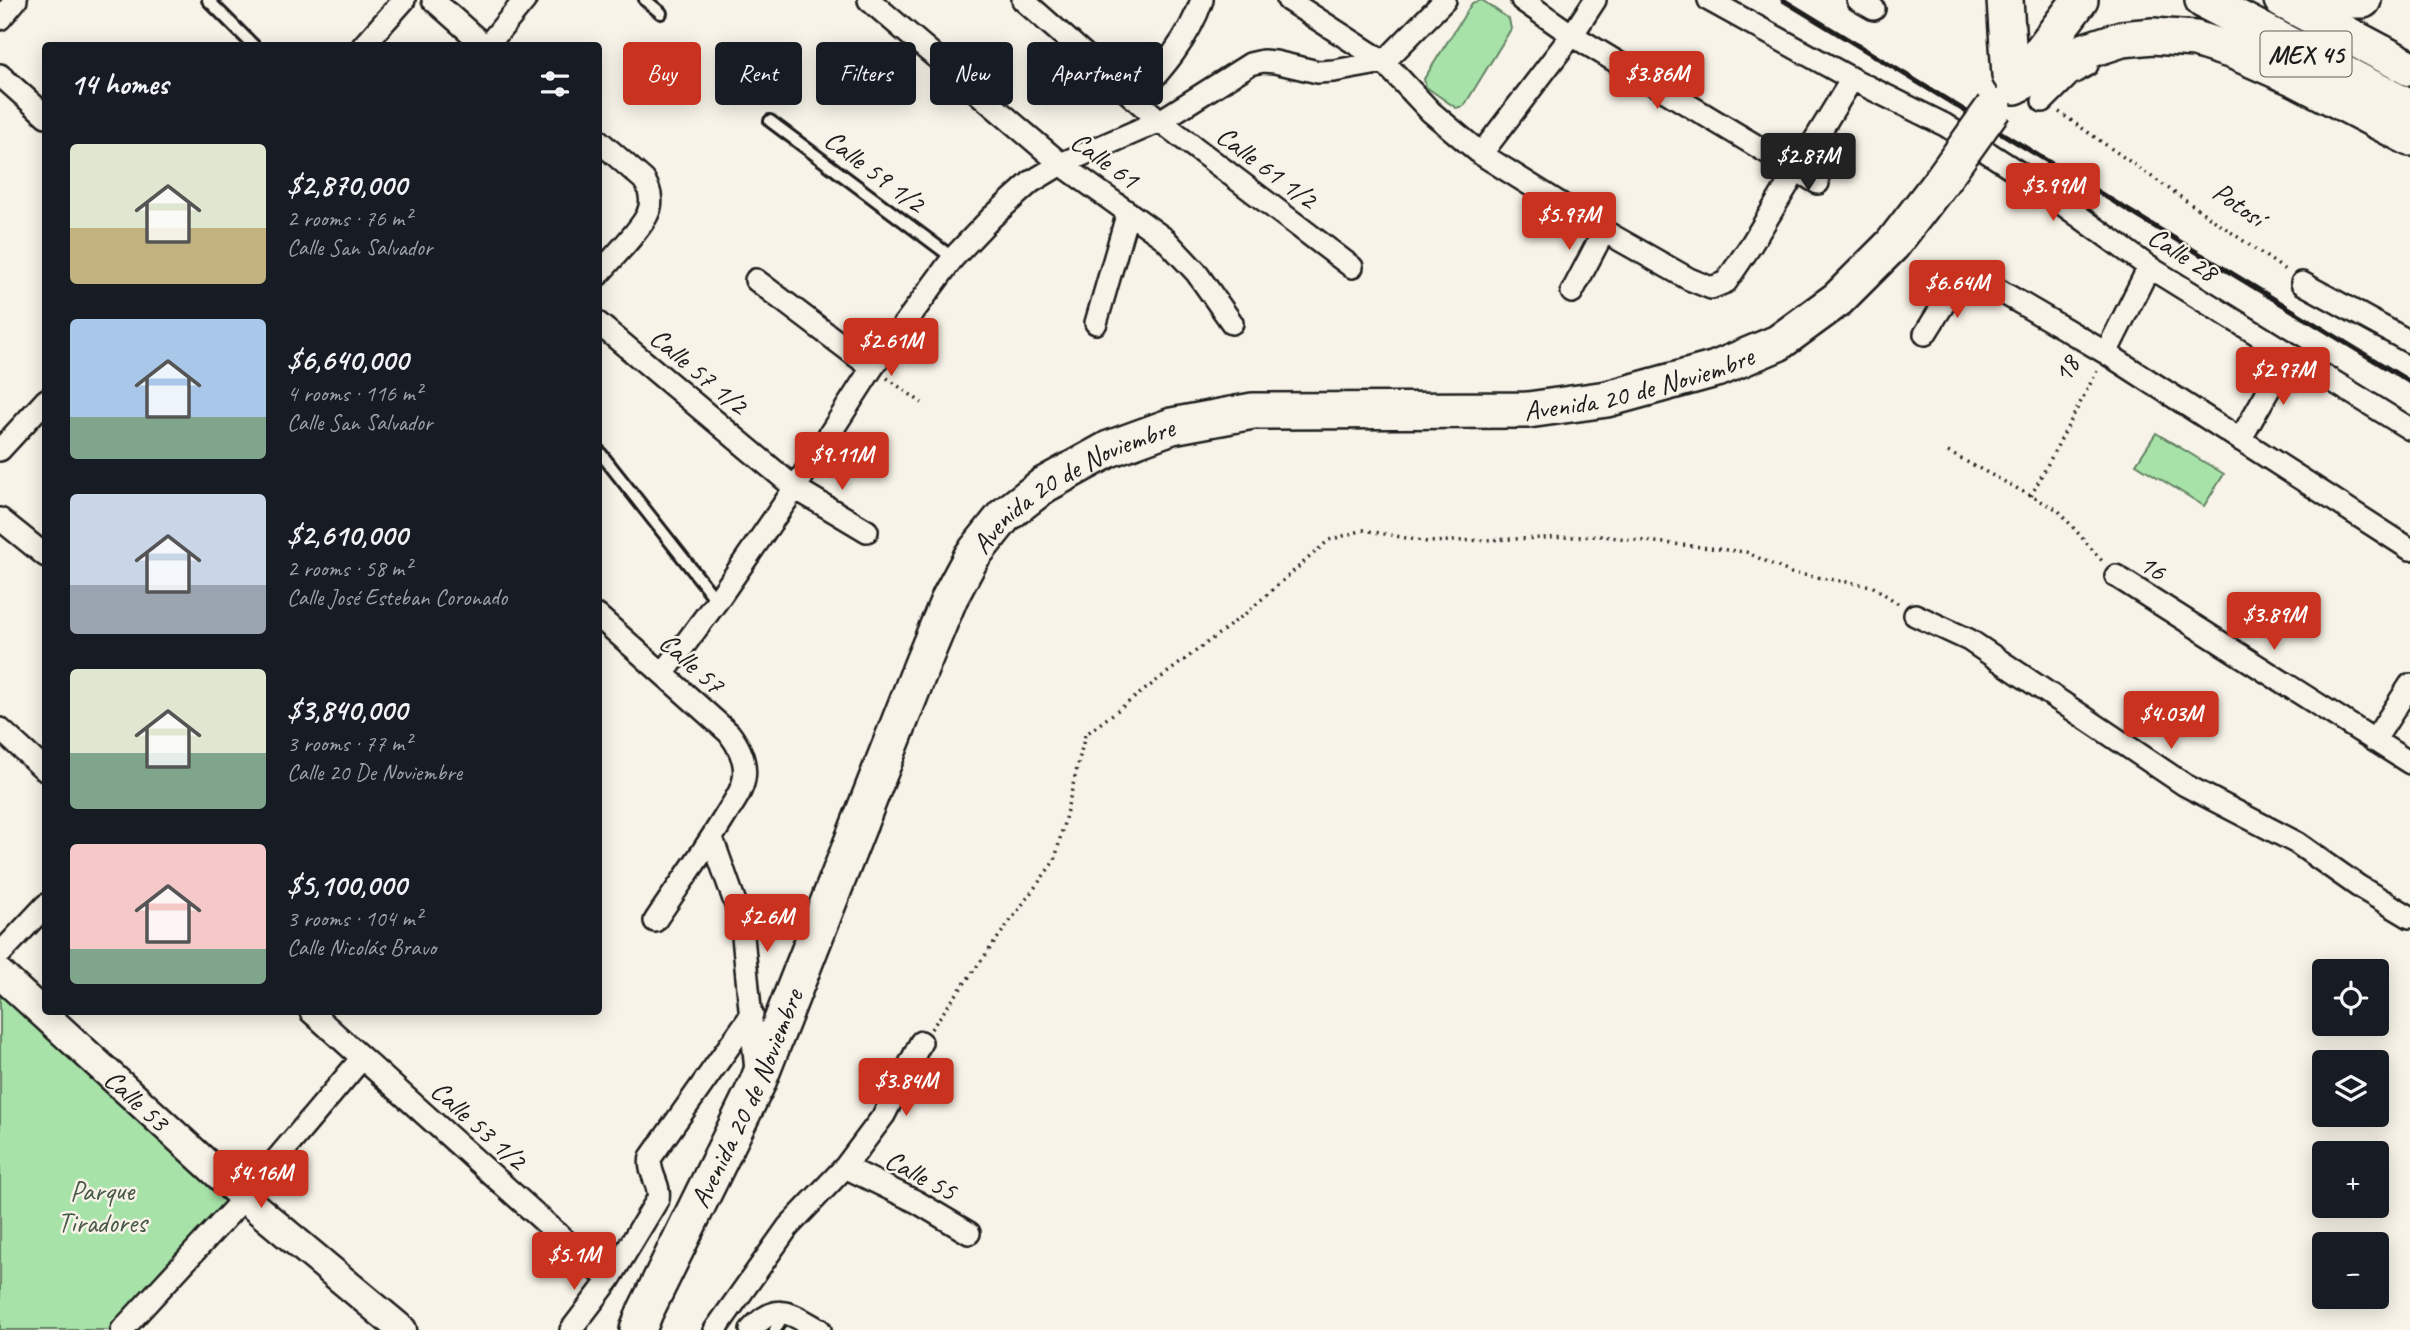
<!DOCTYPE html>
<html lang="en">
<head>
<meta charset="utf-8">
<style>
	body { margin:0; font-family:Caveat,sans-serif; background:#20242c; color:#f1f3f6; height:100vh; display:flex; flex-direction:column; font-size:26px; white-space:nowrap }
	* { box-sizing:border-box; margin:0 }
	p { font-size:23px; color:#9ea1a6 }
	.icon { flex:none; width:38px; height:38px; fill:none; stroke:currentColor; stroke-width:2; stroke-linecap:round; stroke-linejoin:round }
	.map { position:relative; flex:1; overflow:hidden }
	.sheet { position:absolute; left:42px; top:42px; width:560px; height:973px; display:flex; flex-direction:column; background:#171b24; border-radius:7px; box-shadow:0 4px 18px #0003 }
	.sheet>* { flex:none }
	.banner { position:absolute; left:623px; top:42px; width:665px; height:63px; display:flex; gap:14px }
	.tools { position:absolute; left:2312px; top:959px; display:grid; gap:14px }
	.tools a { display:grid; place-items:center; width:77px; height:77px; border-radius:7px; background:#171b24; box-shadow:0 4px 18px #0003; font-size:35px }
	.price { position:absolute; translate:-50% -60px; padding:0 16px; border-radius:7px; background:#c8321e; color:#fff; font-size:23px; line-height:46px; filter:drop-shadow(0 2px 4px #0008) }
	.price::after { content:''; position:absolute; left:50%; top:42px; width:21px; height:16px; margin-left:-10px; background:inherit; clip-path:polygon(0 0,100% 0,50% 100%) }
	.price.active { background:#222; color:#fff }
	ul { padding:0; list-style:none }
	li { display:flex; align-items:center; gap:21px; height:175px; padding:0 28px }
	li span { display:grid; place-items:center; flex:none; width:196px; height:140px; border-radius:7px; color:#555 }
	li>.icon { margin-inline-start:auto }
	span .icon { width:84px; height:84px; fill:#fffc; stroke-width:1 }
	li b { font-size:30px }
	h2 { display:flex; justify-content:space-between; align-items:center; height:84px; padding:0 28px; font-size:30px }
	.chip { padding:0 24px; border-radius:7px; background:#171b24; box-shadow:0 4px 18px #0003; font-size:24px; line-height:63px }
	.chip.active { background:#c8321e; color:#fff }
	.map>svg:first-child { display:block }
	.green { fill:#a7e3a9; stroke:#628062; stroke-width:2 }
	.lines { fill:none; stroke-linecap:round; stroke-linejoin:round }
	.service-casing { stroke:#1c1c1c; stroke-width:16 }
	.minor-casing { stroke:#1c1c1c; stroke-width:26 }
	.tertiary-casing { stroke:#1c1c1c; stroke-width:33 }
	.primary-casing { stroke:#1c1c1c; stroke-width:40 }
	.path { stroke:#1c1c1c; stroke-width:3.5; stroke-dasharray:2 5; stroke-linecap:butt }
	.service { stroke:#f7f3e8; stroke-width:10 }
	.minor { stroke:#f7f3e8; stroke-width:21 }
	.tertiary { stroke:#f7f3e8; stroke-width:28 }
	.primary { stroke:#f7f3e8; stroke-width:35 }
	.rail { stroke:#1c1c1c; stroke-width:5 }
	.primary-bridge-casing { stroke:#1c1c1c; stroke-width:40; stroke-linecap:butt }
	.primary-bridge { stroke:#f7f3e8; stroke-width:35 }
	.labels { text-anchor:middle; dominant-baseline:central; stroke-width:5; stroke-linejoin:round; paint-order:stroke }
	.shield { fill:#f7f3e8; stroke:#5e5c59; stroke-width:2 }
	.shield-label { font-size:26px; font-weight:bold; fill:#1c1c1c }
	.street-label { font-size:28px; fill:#1c1c1c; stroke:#f7f3e8 }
	.park-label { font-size:28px; fill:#465846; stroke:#f7f3e8 }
</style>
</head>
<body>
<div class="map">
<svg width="2410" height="1330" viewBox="0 0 2410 1330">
	<rect width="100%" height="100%" fill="#f7f3e8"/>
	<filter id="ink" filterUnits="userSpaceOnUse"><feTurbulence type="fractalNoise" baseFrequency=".0143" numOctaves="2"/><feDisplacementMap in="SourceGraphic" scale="14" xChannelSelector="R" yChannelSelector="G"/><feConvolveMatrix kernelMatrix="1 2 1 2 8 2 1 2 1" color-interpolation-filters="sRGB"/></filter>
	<g filter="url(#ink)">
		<!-- green -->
		<path class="green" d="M1482 0 1509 19 1511 29 1464 106 1456 108 1426 87 1424 79 1472 3Z
			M2156 433 2224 474 2204 506 2136 464Z
			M0 977 246 1200 126 1330H0Z"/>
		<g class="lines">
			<defs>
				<path id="service" d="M208 0 254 46
					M645 0 661 13
					M770 121 953 258
					M598 450 717 601
					M775 1330 785 1312"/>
				<path id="minor" d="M433 0 485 46
					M869 0 1061 164 1165 239 1196 272 1232 323
					M1023 0 1160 121 1352 267
					M1288 0 1384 62 1431 112 1481 154 1604 231 1689 279 1711 288 1726 282 1751 245 1852 79
					M1522 0 1572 35 1818 183
					M1709 0 1852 79 1945 125 2018 172 2149 267 2410 429
					M1858 0 1874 9
					M0 19 16 0
					M363 46 404 0
					M487 46 525 0
					M0 75 46 116
					M1135 99C1163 68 1188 40 1202 0
					M2043 101 2069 75 2087 65
					M598 140 644 180C650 190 653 202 648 213 643 227 610 261 598 275
					M1481 154 1572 35 1595 0
					M756 280 872 368
					M2302 283 2410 342
					M1572 292 1604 231
					M598 323 795 488 867 531
					M1096 323 1128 212
					M1925 334 1958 281 1969 278 1983 281 2106 353 2410 549
					M2106 353 2149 267
					M2240 440 2289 354
					M0 450 46 400
					M0 519 46 556
					M2116 576 2410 763
					M1915 615 1969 640 2185 785 2297 843 2358 886 2410 917
					M598 616 729 733C739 746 747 762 744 779 742 791 734 802 727 813 705 850 679 885 655 921
					M663 674 717 601 795 488 872 368 953 258 991 218 1031 182 1061 164 1160 121 1250 64 1263 61 1275 62 1318 72 1334 71 1384 62 1445 0
					M0 729 46 771
					M2374 741 2410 685
					M712 838 737 908 743 936 756 1071
					M0 954 46 905
					M311 1012 609 1280
					M845 1167 917 1202 969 1233
					M122 1330 244 1198 362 1058
					M571 1330 609 1280 658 1199C661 1184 647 1172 651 1157L752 1014
					M715 1330 788 1227 845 1167 884 1115 921 1042
					M751 1330C777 1300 791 1314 820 1330"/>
				<g id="tertiary">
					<path id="s1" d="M0 974 244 1198 402 1330"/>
				</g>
				<g id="primary">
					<path d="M2005 0 2010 75"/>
					<path d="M2203 0 2410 108"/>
					<path d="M2282 0 2410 68"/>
					<path d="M2325 0H2363"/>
					<path d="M2022 77 2080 0"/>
					<path d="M2015 86 2073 55 2122 39 2153 36 2195 39 2233 51 2297 79 2410 138"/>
					<path id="s2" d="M638 1330 645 1312 757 1084 923 662 950 597 972 556 1004 516 1044 485 1109 449 1172 426 1253 411 1528 410 1607 399 1716 369 1778 343 1838 299 1892 245 1942 180"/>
				</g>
			</defs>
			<!-- service casing -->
			<use href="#service" class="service-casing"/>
			<!-- minor casing -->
			<use href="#minor" class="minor-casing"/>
			<!-- tertiary casing -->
			<use href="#tertiary" class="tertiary-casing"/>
			<!-- primary casing -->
			<use href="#primary" class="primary-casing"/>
			<!-- path -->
			<path class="path" d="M2059 112 2288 272
				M887 378 922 403
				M1948 452 2058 510 2103 562
				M2031 496 2097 371
				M931 1029 1055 860 1085 735 1245 614 1329 540 1364 530 1427 542 1601 536 1746 552 1791 573 1872 586 1899 604"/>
			<!-- service -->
			<use href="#service" class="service"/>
			<!-- minor -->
			<use href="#minor" class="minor"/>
			<!-- tertiary -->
			<use href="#tertiary" class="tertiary"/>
			<!-- primary -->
			<use href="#primary" class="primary"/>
			<!-- rail -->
			<path class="rail" d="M1783 0 2410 382"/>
			<defs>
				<path id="primary-bridge" d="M1942 180 1994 107"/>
			</defs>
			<!-- primary-bridge casing -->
			<use href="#primary-bridge" class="primary-bridge-casing"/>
			<!-- primary-bridge -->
			<use href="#primary-bridge" class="primary-bridge"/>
		</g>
	</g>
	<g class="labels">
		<!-- shield labels -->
		<rect class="shield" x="2260.5" y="31.5" width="91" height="45" rx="5"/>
		<g class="shield-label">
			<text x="2306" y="54">MEX 45</text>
		</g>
		<!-- street labels -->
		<g class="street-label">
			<text transform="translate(1105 160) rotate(36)">Calle 61</text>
			<text transform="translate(1267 167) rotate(37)">Calle 61 1/2</text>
			<text transform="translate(875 171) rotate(37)">Calle 59 1/2</text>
			<text transform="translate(2239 204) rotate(35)">Potosí</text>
			<text transform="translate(2183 254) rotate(33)">Calle 28</text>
			<text transform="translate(2066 369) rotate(-62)">18</text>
			<text transform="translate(699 371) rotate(40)">Calle 57 1/2</text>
			<text stroke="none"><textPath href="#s2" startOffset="1558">Avenida 20 de Noviembre</textPath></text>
			<text stroke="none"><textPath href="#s2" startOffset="970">Avenida 20 de Noviembre</textPath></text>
			<text transform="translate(2153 567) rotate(33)">16</text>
			<text transform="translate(692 663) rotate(42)">Calle 57</text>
			<text stroke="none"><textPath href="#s1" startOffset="186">Calle 53</textPath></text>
			<text stroke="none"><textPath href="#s2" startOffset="256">Avenida 20 de Noviembre</textPath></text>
			<text transform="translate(479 1125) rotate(42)">Calle 53 1/2</text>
			<text transform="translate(921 1175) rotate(28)">Calle 55</text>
		</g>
		<!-- park labels -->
		<g class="park-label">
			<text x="102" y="1190">Parque<tspan x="102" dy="32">Tiradores</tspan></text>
		</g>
	</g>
</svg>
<div class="tools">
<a><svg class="icon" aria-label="locate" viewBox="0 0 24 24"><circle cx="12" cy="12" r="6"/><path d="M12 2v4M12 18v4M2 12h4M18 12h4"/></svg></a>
<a><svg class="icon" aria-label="layers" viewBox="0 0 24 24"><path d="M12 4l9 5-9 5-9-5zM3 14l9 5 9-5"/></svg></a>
<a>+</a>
<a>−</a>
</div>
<b class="price" style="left:1657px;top:111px">$3.86M</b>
<b class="price active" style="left:1808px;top:193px">$2.87M</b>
<b class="price" style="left:2053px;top:223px">$3.99M</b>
<b class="price" style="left:1569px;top:252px">$5.97M</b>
<b class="price" style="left:1957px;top:320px">$6.64M</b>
<b class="price" style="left:891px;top:378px">$2.61M</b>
<b class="price" style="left:2283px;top:407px">$2.97M</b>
<b class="price" style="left:842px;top:492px">$9.11M</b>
<b class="price" style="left:2274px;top:652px">$3.89M</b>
<b class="price" style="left:2171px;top:751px">$4.03M</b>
<b class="price" style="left:767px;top:954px">$2.6M</b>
<b class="price" style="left:906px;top:1118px">$3.84M</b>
<b class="price" style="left:261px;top:1210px">$4.16M</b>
<b class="price" style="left:574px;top:1292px">$5.1M</b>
<div class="banner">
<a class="chip active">Buy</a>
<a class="chip">Rent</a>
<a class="chip">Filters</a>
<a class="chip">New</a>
<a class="chip">Apartment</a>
</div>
<section class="sheet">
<h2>14 homes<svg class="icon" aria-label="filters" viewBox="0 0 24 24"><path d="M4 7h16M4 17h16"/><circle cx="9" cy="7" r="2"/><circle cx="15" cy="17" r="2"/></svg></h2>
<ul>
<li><span style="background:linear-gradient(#dfe7d0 60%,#c2b280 0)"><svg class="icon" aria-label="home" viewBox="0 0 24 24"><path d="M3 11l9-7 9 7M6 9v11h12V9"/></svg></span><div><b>$2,870,000</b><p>2 rooms · 76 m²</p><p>Calle San Salvador</p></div></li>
<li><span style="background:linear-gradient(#a9c7e8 70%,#7fa58c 0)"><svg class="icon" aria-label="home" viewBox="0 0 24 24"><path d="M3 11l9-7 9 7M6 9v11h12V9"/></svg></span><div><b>$6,640,000</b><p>4 rooms · 116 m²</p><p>Calle San Salvador</p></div></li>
<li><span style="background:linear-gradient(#c9d6e8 65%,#9aa5b1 0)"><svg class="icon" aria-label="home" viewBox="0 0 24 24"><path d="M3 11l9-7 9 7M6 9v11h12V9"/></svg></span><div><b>$2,610,000</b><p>2 rooms · 58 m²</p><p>Calle José Esteban Coronado</p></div></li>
<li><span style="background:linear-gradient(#dfe7d0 60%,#7fa58c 0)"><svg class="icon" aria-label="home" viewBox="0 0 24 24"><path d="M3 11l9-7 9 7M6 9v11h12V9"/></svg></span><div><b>$3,840,000</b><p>3 rooms · 77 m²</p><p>Calle 20 De Noviembre</p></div></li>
<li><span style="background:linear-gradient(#f6c9c9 75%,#7fa58c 0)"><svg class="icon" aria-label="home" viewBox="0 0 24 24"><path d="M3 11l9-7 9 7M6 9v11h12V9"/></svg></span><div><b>$5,100,000</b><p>3 rooms · 104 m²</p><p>Calle Nicolás Bravo</p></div></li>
</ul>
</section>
</div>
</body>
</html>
